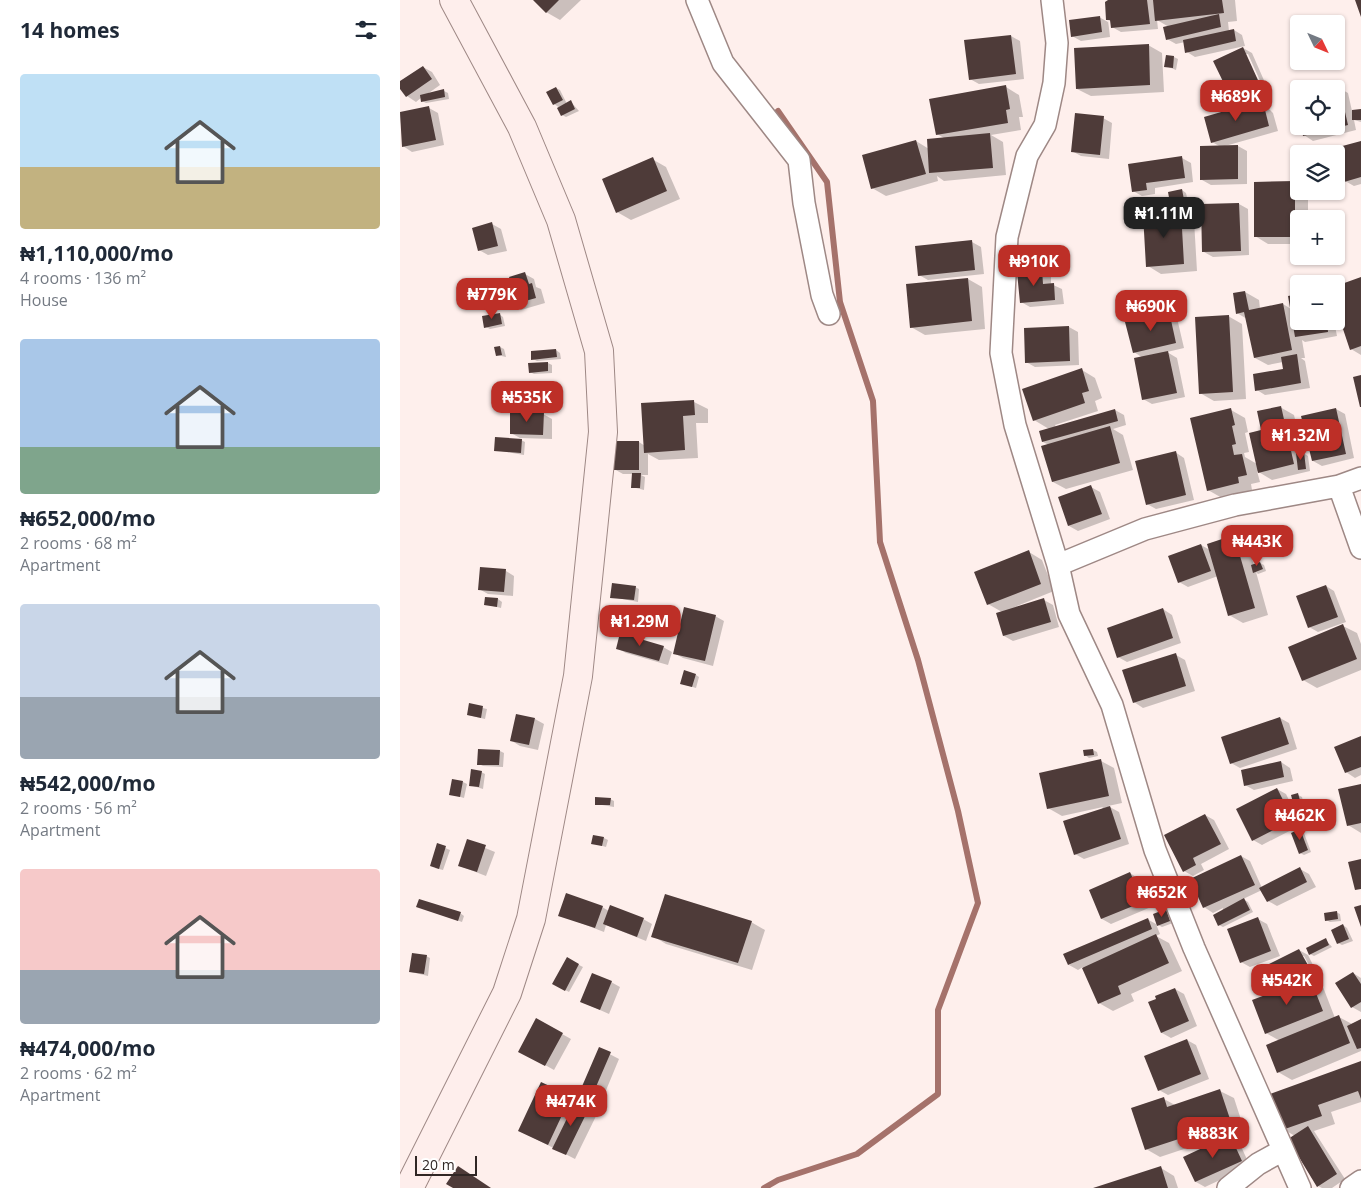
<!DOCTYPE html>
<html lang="en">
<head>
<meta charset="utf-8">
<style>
	body { margin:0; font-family:"Open Sans",sans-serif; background:#f2f2f3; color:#1f2937; height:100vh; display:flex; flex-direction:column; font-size:19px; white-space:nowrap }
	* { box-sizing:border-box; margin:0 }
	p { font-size:16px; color:#747a83 }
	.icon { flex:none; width:28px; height:28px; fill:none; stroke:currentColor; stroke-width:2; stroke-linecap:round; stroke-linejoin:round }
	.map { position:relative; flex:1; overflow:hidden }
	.side { display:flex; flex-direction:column; background:#fff; width:400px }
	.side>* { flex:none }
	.needle { width:32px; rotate:133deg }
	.tools { position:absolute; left:890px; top:15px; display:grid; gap:10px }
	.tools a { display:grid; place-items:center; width:55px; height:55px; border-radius:5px; background:#fff; box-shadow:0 1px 4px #0004; font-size:25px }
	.scale { position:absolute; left:15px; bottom:12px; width:62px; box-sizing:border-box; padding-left:5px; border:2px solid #302725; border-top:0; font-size:14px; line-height:18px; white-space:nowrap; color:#302725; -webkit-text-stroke:4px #fff; paint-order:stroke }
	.price { position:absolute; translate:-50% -42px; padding:0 11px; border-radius:10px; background:#bd2f27; color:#fff; font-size:16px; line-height:32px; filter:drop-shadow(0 1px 2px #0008) }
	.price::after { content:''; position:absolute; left:50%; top:30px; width:15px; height:11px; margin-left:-8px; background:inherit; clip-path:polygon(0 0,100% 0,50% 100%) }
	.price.selected { background:#222; color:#fff }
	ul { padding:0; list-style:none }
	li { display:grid; align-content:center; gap:10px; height:265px; padding:0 20px }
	li span { display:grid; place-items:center; height:155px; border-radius:5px; color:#555 }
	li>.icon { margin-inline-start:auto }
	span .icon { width:90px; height:90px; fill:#fffc; stroke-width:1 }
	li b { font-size:21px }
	h2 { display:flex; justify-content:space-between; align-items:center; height:60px; padding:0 20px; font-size:21px }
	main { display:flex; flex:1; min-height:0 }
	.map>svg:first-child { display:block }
	.shadow { fill:#0003; fill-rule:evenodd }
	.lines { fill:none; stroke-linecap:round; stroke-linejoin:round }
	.stream { stroke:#a5726b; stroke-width:6 }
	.building { fill:#4e3b39 }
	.minor-casing { stroke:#9e8885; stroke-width:24 }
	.secondary-casing { stroke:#9e8885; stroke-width:30 }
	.minor { stroke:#fff; stroke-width:21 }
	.secondary { stroke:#feeeec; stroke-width:28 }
</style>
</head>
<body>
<main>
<section class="side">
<h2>14 homes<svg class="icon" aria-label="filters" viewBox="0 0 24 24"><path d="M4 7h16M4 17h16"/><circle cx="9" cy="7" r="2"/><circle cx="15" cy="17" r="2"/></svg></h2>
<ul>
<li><span style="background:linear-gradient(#bfe0f5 60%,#c2b280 0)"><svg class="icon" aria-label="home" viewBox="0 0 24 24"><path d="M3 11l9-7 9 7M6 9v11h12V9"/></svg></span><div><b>₦1,110,000/mo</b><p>4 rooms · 136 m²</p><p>House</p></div></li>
<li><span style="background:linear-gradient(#a9c7e8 70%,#7fa58c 0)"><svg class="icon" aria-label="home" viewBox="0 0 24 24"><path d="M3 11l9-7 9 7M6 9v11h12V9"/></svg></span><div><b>₦652,000/mo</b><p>2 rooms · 68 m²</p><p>Apartment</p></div></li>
<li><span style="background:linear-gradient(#c9d6e8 60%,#9aa5b1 0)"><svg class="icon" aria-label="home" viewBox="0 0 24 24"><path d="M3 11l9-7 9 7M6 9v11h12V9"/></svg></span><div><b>₦542,000/mo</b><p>2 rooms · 56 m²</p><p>Apartment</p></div></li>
<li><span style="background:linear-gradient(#f6c9c9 65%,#9aa5b1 0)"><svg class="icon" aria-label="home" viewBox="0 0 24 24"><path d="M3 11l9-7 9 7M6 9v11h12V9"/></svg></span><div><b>₦474,000/mo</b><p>2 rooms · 62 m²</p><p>Apartment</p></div></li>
</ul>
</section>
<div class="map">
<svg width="961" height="1188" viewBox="0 0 961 1188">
	<rect width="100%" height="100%" fill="#feefec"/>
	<!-- shadow -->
	<path class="shadow" d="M135 0H181L160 20 146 12Z
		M710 0H835L837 21 828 22 829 31 834 30 842 35 845 46 795 57 787 52 785 42 776 44 767 39 769 27 757 20 758 29 721 32 712 27V22L708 20 710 37 681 41 672 36 699 17 708 22 706 3Z
		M611 36 620 41 624 79 579 84 570 79Z
		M748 45 762 53 764 92 691 96 677 89Z
		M843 48 852 53 870 94 847 106 859 103 868 108 873 113 878 131 825 146H838L847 151V184L811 185 802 180 821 147 812 142 843 107 833 101ZM845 54H848L866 94 864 95Z
		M774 57 778 59 776 70 766 66Z
		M23 67 32 72 40 85 26 95 44 91 48 93 49 99 26 103 22 101V97L16 102 7 96 0 83Z
		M606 87 619 95 623 117H619L621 130 591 135 603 142 606 175 544 181 537 176 538 181 486 196 472 188 516 141 529 149 544 138 537 134Z
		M156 88 160 90 167 104 171 102 179 111 166 117 162 115 160 108 154 104Z
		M939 88 948 93 952 111 961 110V122L954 120 956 130 913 141 904 135 936 126 935 89Z
		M29 108 38 113 44 145 12 152 3 146 0 114Z
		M703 118 712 123 709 159 681 156 672 151Z
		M961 143V184L954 186 945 181Z
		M782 158 791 163 793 182 755 188V194L742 196 733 191Z
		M252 159 266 167 280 199 231 220 217 212Z
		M894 182 899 185V191H908V219H899V244H868L855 236Z
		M782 190 786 193 788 202 775 205 771 203Z
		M839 204 848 209 849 255 813 257 804 252Z
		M780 213 794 220 797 271 761 274 748 266Z
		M92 224 101 229 107 251 88 255 79 250Z
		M572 242 581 247 584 274 528 280 519 275Z
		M642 271 651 276V284L662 289 664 304 630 307 621 302Z
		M125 274 134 279 136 287 141 289 145 303 121 310 112 305 114 289Z
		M568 279 582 287 585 329 525 335 511 327Z
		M961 279V355L951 349Z
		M94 285 98 287 104 306 92 310 88 307Z
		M845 292 859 300 860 309 883 304 891 309 899 321H934L937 336 905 342 902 340 905 358H901L905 361 910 388 865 395 857 390 885 370 883 362 868 365 855 358 847 319 837 313Z
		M769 313 777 318 784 348 767 352 777 358 785 397 752 404 743 399V358L734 352Z
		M99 314 103 317 105 326 90 329 86 327Z
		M828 316 842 324 846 399 814 401 800 393Z
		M669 327 678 332 679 365 635 367 626 362Z
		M100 347 104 349 106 357 97 355 96 348Z
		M156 350 160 353 161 359 137 361 133 359Z
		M148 363 152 365V373L134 374 130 372Z
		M682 370 695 378 702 398 695 401 698 411 655 425 656 427 715 410 724 415 726 425 713 429 723 435 733 470 666 489 653 482 649 445 643 442 649 429 634 420Z
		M294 402 308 409V423H296L298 458 259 460 248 454V475H241L245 477 244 490 232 487 233 474H223L214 469 239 442 245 446Z
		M880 407 894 415 903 453 908 456 910 471 872 480 857 471 860 482 851 484 852 490 822 498 808 490 831 410 845 418 848 432 845 433 849 452 844 453 845 457 857 464 863 431Z
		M936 409 945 414 954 458 922 466 913 461Z
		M143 414 152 419V439L120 438 111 433Z
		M121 440 125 442 124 455 96 450Z
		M775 452 784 458 794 500 756 509 747 504Z
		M691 487 700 492 710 519 678 531 669 526Z
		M834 536 847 544 854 565 860 563 864 565 866 571 858 574 856 572 868 615 843 623 829 615 818 576 788 587 779 582 801 545 810 550Z
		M629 552 642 560 654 591 617 606V608L644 600 653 605 659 627 613 641 604 636 598 613 602 612 588 604Z
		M106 571 114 576 113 596 88 594 79 589Z
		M926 586 934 591 946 622 918 632 909 627Z
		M235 587 239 589 238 602 212 597Z
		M98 599 102 602 101 608 85 604Z
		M763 609 772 615 781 643 727 662 718 657Z
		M315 616 324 621 313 666 283 658 274 653Z
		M943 626 957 633 961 644V670L917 688 903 680Z
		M263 647 272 652 268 665 226 653 217 648Z
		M776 655 785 660 795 691 743 708 734 702Z
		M296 675 299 677 296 688 286 685Z
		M70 705 87 709 85 719 68 715Z
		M880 718 889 723 897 749 840 768 831 763Z
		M135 719 144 724 138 750 120 746 112 741Z
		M961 737V775L955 778 946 772Z
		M693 750 697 752 698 756 689 758 685 755Z
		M100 751 104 753 103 767 83 766 79 764Z
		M701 761 714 768 722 803 708 806 719 812 729 844 684 859 675 854 703 807 662 816 648 808Z
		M881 762 890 768 893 781 854 790 845 785Z
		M81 772 85 774 83 789 70 785Z
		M63 782 67 784 64 798 50 794Z
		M961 785V833L948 825Z
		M877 789 886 794 901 825 862 845 853 840Z
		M898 795 902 797 906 814 901 816 896 813Z
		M210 799 214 801V807L196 804Z
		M805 815 814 820 829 849 801 864 804 870 793 876 784 871Z
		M900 831 904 833 911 852 904 855 900 853Z
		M204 838 208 840 206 847 192 843Z
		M68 841 95 852 86 876 60 866Z
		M38 845 50 850 43 870 35 868Z
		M841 856 850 861 862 888 900 869 909 874 916 887 877 906 868 901 862 890 843 899 848 902 853 912 823 927 819 925 823 908 813 913 804 907 791 879Z
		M730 873 739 879 751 907 711 924 702 919 691 890Z
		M202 907 209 911 243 919 252 924 246 941 206 925 204 932 160 915Z
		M22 908 60 913 64 916 62 922Z
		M765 911 769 913 773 923 762 927 758 925Z
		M936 912 940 914 941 921 930 922 926 920Z
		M747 919 756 924 760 934 756 936 769 943 782 971 731 994 734 1001 713 1011 699 1003 683 967 678 970 669 965Z
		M858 919 867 924 880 956 850 967 841 962Z
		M351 922 365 930 352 970 266 944 253 936Z
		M943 925 947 928 953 941 942 945 938 943Z
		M926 940 932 947 914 956 910 954Z
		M899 950 908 955 917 973 903 980 904 981 910 979 923 987 935 1018 939 1017 952 1024 961 1021V1051L892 1080 878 1072 880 1041 866 1033 873 994 866 989ZM901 956H904L913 972 911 973Z
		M26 956 30 958 28 976 11 972Z
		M167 959 183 967 169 992 154 984Z
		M953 973 961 978V1012L952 1007 937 984Z
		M211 982 220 987 209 1014 182 1002Z
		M775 989 784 994 797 1026 771 1038 762 1033 750 1003Z
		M137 1020 171 1039 154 1070 120 1051Z
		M787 1040 796 1045 809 1079 768 1095 759 1090Z
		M200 1049 219 1059 202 1100 182 1090Z
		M961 1063V1102L931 1112 935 1124 914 1131 945 1179 932 1188H922L918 1186 895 1136 883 1129Z
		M142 1084 198 1112 175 1159 128 1135Z
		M820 1091 834 1098 844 1129 760 1157 746 1149 764 1099 775 1105Z
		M830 1136 839 1142 850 1166 805 1187 796 1182 785 1157Z
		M761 1168 774 1176 778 1188H696Z"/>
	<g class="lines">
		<!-- stream -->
		<path class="stream" d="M364 1188 378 1180 457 1154 538 1094V1010L578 903 558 811 518 660 480 542 473 401 440 302 427 182 378 111"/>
	</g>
	<!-- building -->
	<path class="building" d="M133 0H159L146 13Z
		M708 0H747L750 24 711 28 710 20H706L705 2Z
		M753 0H822L824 13 755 21Z
		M955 0H961V17Z
		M819 14 821 27 766 40 763 27Z
		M700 16 702 32 671 37 669 20Z
		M834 29 836 41 785 53 783 40Z
		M611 35 616 74 569 80 564 40Z
		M749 44 750 85 676 89 674 48Z
		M843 47 862 89 833 102 813 61Z
		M766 55 774 56 773 68 764 67Z
		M23 66 32 79 6 97 0 89V81Z
		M606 85 610 109 606 110 608 123 536 135 529 99Z
		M939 86 948 125 903 136 901 126H936V89L932 88Z
		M156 87 163 100 153 105 146 92Z
		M44 89 45 97 21 102 20 95Z
		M899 96V115H898L894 97Z
		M171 100 175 109 161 116 157 108Z
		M859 101 860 107 864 106 869 126 811 143 804 117Z
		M29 106 36 140 2 147 0 112Z
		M961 109V120H952V110Z
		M675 113 704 116 700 155 671 152Z
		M590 133 593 168 529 173 527 139Z
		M516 140 526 174 471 189 462 155Z
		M961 141V177L944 182 935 148Z
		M838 145V179L800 180V146Z
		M782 156 785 178 746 183 747 190 732 192 728 164Z
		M253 157 267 191 216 213 202 179Z
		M895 181V237H854V182Z
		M782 189 784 200 770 203 768 192Z
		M839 203 841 251 802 252 801 204Z
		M781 211 784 264 746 267 743 214Z
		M92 222 98 246 78 251 72 228Z
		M572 240 575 270 518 276 515 246Z
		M642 270 643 284 654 283 655 300 620 303 617 272Z
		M125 272 129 284 132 283 136 298 111 305 107 290 113 289 109 277Z
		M961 277V346L950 350 936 308V286Z
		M568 278 572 321 510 328 506 284Z
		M95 283 100 304 87 308 81 287Z
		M845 291 849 310 883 303 892 350 854 358 844 312 836 314 833 293Z
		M899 294V321H927L928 332 895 337 888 296Z
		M769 311 776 343 733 353 725 322Z
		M100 313 102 324 84 328 82 316Z
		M829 315 833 392 799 394 795 317Z
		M669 326 670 361 625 363 624 328Z
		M100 346 102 355 96 356 94 347Z
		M156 349 157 357 131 360V351Z
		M768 351 777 393 742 400 734 358Z
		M897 354 901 383 855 391 853 374 883 369 881 357Z
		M148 362V371L129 373 128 363Z
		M682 368 689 391 682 393 685 403 633 421 622 389Z
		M961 375V407H960L953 377Z
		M294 400 295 415 283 416 285 450 244 453 241 403Z
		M881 406 894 464 858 473 849 433 861 430 857 411Z
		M831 408 835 425 832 426 836 444 832 445 834 455 842 454 847 475 838 477 839 483 807 491 790 418Z
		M936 408 946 454 912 461 901 416Z
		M715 409 718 421 642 442 639 431Z
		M110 412H144L143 435 110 434Z
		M710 426 720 463 652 482 641 446Z
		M95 437 122 439 121 453 94 451Z
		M213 441H239V470H212Z
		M776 451 786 495 746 505 735 461Z
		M904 452 906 469 898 470 896 453Z
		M232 473H241L240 488H231Z
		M691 485 702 514 668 526 658 497Z
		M834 535 855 608 828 616 807 544Z
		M801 544 811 571 778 583 768 556Z
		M629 550 641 584 587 605 574 572Z
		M860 562 863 569 853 573 851 565Z
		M80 567 106 569 104 592 78 590Z
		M212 583 236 586 234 600 210 598Z
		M926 585 938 617 908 628 896 596Z
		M85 597 98 598 97 607 84 605Z
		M644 598 651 622 603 636 596 613Z
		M284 607 316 615 305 661 273 654Z
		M763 608 773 638 717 658 707 628Z
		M943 624 957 659 902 681 888 647Z
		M220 633 264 646 259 661 216 649Z
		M776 653 786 686 733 703 722 670Z
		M284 670 296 674 292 687 280 684Z
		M69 703 83 706 81 718 67 715Z
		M116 714 135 718 129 745 110 741Z
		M880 717 889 744 830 764 821 737Z
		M961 736V767L945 773 934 747Z
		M78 749 100 750 99 765H77Z
		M693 749 694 755 684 756 683 750Z
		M701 759 709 796 647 809 639 773Z
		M881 761 884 777 844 786 841 770Z
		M71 769 82 771 79 787 69 786Z
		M52 779 63 781 60 797 49 795Z
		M961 784V823L947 826 938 789Z
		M877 788 893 820 852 841 836 809Z
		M898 793 903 812 896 814 891 795Z
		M195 797 211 798 210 805H195Z
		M710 806 721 839 674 855 663 821Z
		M805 814 821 844 793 858 796 865 783 872 764 835Z
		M900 829 908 850 899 854 891 833Z
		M193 835 204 837 202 846 191 844Z
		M67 839 86 845 77 872 58 866Z
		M37 843 46 846 39 869 30 866Z
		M841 855 855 885 803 908 790 879Z
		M961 859V889L955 890 948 862Z
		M900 867 907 882 867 902 859 888Z
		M730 872 743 902 701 919 689 890Z
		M166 893 203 906 195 928 158 916Z
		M265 894 352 921 338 963 251 937Z
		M844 898 850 910 818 926 813 915Z
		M19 899 61 912 58 921 16 907Z
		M210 905 244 918 237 937 203 924Z
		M961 905V927L954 907Z
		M766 909 770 921 757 926 753 914Z
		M937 911 938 919 925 921 924 913Z
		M858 917 871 951 840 963 827 929Z
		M748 918 752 929 668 965 663 954Z
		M943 924 949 939 937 944 931 930Z
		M756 934 769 963 718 986 721 994 698 1004 682 968Z
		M926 938 929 945 909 955 906 948Z
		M899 949 909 967 865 990 855 971Z
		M12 953 27 955 24 974 9 972Z
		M167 957 179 964 165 991 152 984Z
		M953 972 961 984V1002L951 1008 935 983Z
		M192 973 212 981 200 1010 180 1002Z
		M910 978 923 1011 865 1034 852 1000Z
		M775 988 789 1021 761 1033 748 1002 756 999 755 996Z
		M939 1015 950 1043 877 1073 866 1045Z
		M136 1018 163 1033 145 1066 118 1052Z
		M961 1019V1048L957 1049 947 1026Z
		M787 1039 801 1074 758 1091 744 1056Z
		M199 1047 211 1052 192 1096 180 1091Z
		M961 1061V1099L958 1091 918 1105 922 1116 882 1130 870 1094Z
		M141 1082 171 1096 148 1145 118 1131Z
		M820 1089 831 1122 745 1150 731 1108 764 1097 767 1107Z
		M176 1100 190 1106 166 1155 152 1149Z
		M908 1126 937 1174 917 1187 888 1139Z
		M830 1135 842 1161 795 1182 783 1157Z
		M58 1166 91 1188H53L46 1184Z
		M761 1166 768 1188H693Z"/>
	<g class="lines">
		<defs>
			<path id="minor" d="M297 0 323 63 399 160 404 203 422 295 429 314
				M652 0 657 43 654 83 645 125 627 156 607 237 601 353 615 425 658 565 669 614 712 705 755 850 794 948 900 1188
				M939 486 961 548
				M658 565 745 529 835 505 939 486 961 478
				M828 1188 858 1164 883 1150
				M951 1188 961 1181"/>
			<path id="secondary" d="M9 1188 107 993 131 919 178 676 203 432 199 351 161 220 122 127 54 0"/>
		</defs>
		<!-- minor casing -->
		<use href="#minor" class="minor-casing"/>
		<!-- secondary casing -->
		<use href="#secondary" class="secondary-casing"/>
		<!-- minor -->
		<use href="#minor" class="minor"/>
		<!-- secondary -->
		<use href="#secondary" class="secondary"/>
	</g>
</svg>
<div class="tools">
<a><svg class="needle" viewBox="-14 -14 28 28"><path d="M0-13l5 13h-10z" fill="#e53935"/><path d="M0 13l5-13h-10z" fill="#747a83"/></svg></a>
<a><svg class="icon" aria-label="locate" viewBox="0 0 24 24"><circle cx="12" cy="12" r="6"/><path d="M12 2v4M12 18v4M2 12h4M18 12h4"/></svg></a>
<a><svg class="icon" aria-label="layers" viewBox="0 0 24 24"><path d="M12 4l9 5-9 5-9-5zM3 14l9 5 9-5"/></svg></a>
<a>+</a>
<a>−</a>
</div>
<div class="scale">20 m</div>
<b class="price" style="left:836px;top:122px">₦689K</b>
<b class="price selected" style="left:764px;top:239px">₦1.11M</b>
<b class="price" style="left:634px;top:287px">₦910K</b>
<b class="price" style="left:92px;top:320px">₦779K</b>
<b class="price" style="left:751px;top:332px">₦690K</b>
<b class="price" style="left:127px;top:423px">₦535K</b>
<b class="price" style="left:901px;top:461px">₦1.32M</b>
<b class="price" style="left:857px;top:567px">₦443K</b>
<b class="price" style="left:240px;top:647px">₦1.29M</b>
<b class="price" style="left:900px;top:841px">₦462K</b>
<b class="price" style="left:762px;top:918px">₦652K</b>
<b class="price" style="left:887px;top:1006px">₦542K</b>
<b class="price" style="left:171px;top:1127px">₦474K</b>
<b class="price" style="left:813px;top:1159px">₦883K</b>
</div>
</main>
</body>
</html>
